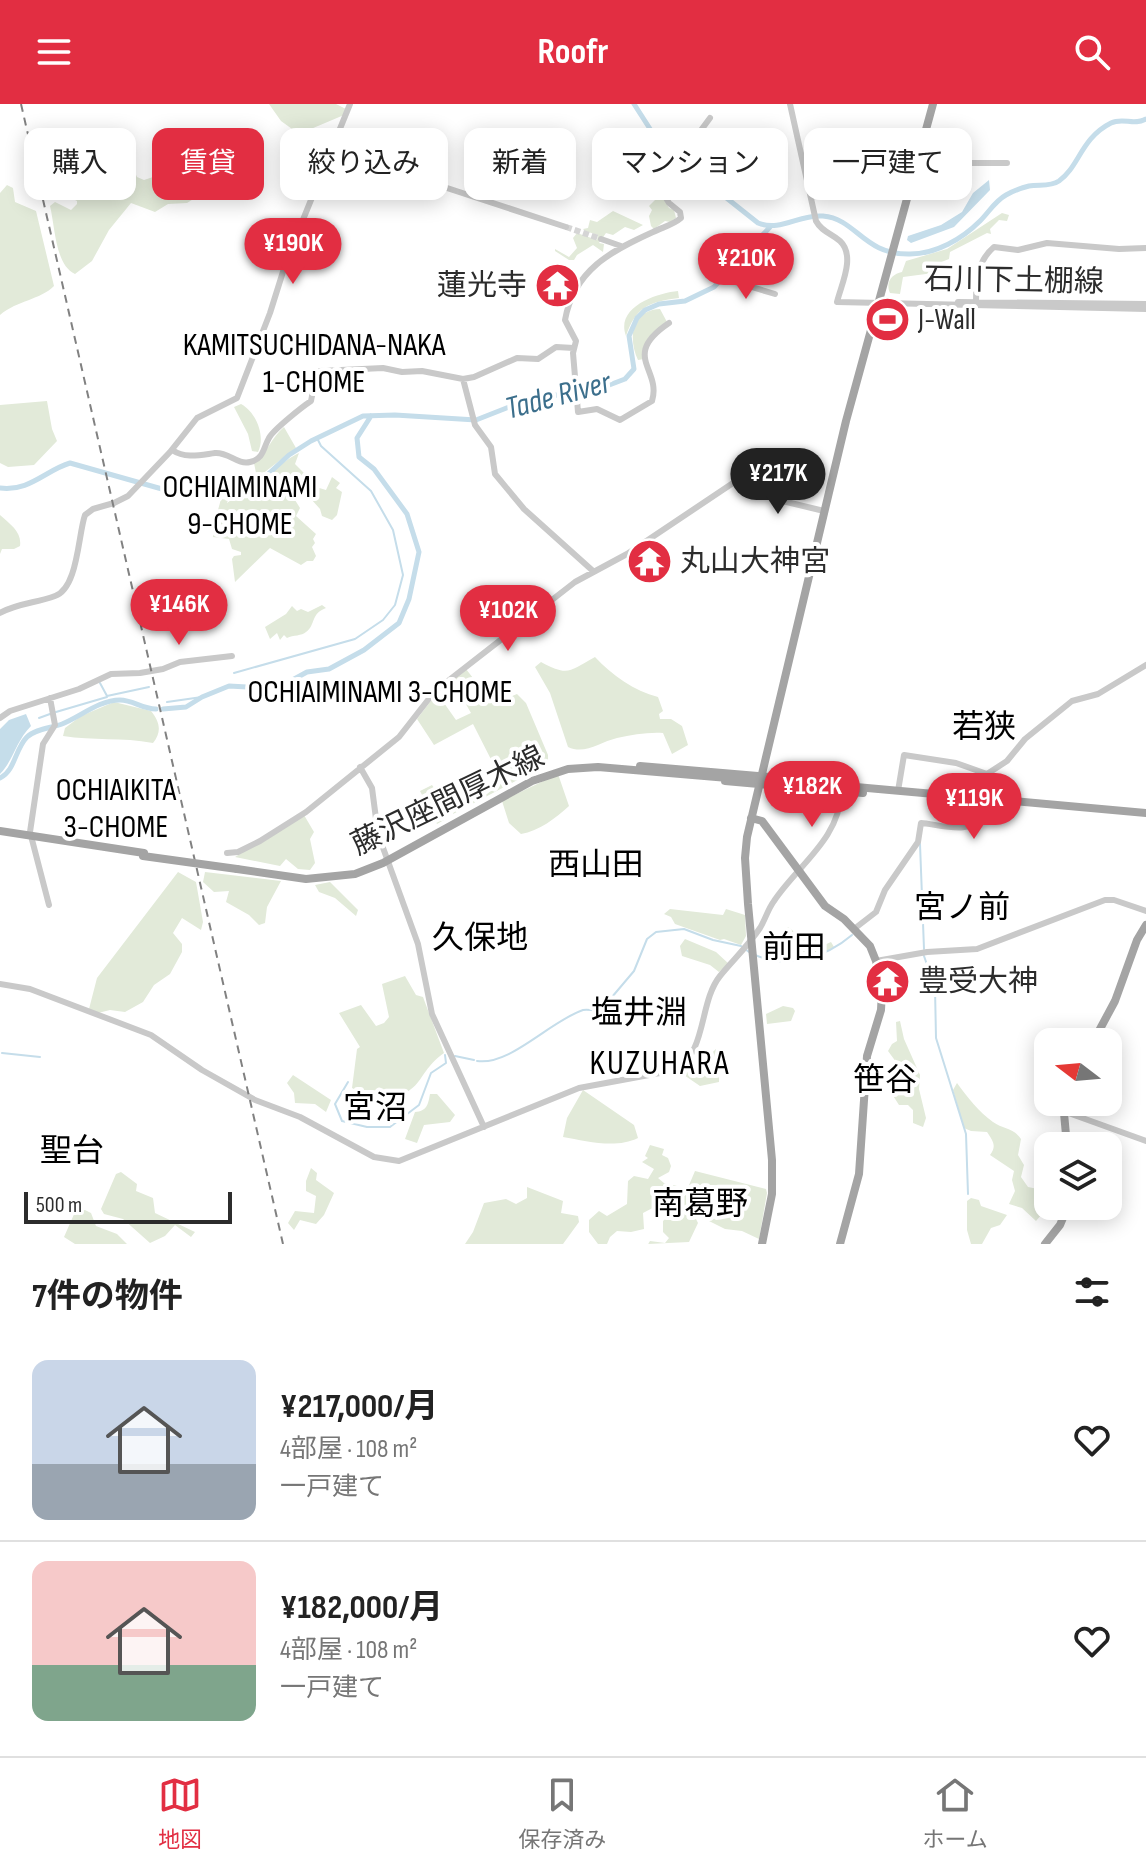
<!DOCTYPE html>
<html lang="ja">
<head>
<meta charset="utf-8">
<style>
	body { margin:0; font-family:"Sofia Sans Condensed","Noto Sans JP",sans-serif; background:#f6f6f6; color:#222; height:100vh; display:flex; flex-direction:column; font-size:30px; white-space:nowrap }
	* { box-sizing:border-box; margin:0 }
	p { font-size:26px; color:#767676 }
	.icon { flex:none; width:44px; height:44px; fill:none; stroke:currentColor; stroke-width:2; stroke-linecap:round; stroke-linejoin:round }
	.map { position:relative; height:1140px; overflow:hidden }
	.sheet { display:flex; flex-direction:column; background:#fff; flex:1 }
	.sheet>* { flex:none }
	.guide { position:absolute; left:24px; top:24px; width:1098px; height:72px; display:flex; gap:16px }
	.needle { width:52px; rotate:286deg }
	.fabs { position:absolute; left:1034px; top:924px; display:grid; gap:16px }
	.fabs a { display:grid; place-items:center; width:88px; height:88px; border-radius:16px; background:#fff; box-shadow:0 4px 20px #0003; font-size:40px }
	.scale { position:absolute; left:24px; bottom:20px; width:208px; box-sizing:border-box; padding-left:8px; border:4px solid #2c2c2c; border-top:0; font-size:22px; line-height:28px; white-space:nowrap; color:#2c2c2c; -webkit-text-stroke:6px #fff; paint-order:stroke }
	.price { position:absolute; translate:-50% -68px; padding:0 18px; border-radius:28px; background:#e22e42; color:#fff; font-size:26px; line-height:52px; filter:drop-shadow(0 2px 4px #0008) }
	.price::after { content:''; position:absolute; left:50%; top:48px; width:24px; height:18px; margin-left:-12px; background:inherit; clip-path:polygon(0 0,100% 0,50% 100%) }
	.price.current { background:#222; color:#fff }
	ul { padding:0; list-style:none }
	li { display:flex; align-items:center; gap:24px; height:200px; padding:0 32px }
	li+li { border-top:2px solid #e0e0e0 }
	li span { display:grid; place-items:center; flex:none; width:224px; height:160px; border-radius:16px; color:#555 }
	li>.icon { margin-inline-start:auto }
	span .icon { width:96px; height:96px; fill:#fffc; stroke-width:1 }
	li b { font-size:34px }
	h2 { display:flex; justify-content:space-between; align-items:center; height:96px; padding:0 32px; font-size:34px }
	.pill { padding:0 28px; border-radius:16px; background:#fff; box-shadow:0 4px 20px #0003; font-size:28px; line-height:72px }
	.pill.current { background:#e22e42; color:#fff }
	header { display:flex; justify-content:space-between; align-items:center; height:104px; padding:0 32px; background:#e22e42; color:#fff; font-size:36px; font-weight:700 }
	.menu { display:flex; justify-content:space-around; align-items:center; height:112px; border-top:2px solid #e0e0e0; background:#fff; font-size:22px; color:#767676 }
	.menu a { display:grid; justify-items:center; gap:4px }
	.menu .current { color:#e22e42 }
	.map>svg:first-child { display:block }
	.green { fill:#e2ead9 }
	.water { fill:#c5ddea }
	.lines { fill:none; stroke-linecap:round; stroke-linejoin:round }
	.stream { stroke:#c5ddea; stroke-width:2 }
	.river { stroke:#c5ddea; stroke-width:5 }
	.tertiary-tunnel { stroke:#d5d5d5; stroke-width:6; stroke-dasharray:6 3; stroke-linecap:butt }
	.tertiary { stroke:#c9c9c9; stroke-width:6 }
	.primary { stroke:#a4a4a4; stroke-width:8 }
	.rail { stroke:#818181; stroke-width:2; stroke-dasharray:8 6; stroke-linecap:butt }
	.primary-bridge { stroke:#a4a4a4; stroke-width:8 }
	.labels { text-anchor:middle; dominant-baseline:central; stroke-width:8; stroke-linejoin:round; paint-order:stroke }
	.street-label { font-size:30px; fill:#2c2c2c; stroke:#fff }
	.poi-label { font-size:30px; fill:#2c2c2c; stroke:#fff; text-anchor:start }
	.neighbourhood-label { font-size:32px; fill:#000; stroke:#fff }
	.water-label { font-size:32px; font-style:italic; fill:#3c6f8c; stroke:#fff }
	.quarter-label { font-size:34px; letter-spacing:2px; fill:#000; stroke:#fff }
</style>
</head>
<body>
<header><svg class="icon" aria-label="menu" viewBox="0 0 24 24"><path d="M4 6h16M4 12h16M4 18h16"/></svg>Roofr<svg class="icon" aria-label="search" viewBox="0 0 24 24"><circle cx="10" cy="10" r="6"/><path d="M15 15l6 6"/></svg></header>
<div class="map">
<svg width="1146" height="1140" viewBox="0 0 1146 1140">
	<rect width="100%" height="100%" fill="#fff"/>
	<!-- green -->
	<path class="green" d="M269 0H336L346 5 344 11 299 30 281 17Z
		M205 58 212 61 213 66 195 94 187 99 168 100 155 108 131 99 109 126 92 157 75 170C55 161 55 122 50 102L55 98 71 106 77 100V97L63 90 72 61 133 64 137 73 144 76 153 73 158 64Z
		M7 81 13 84 15 98 36 107 54 182C40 196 18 196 0 211V89Z
		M657 94H663L669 104 674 106 676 114 670 118 665 117 654 125 651 122 649 112 652 106 649 102Z
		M613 107 643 121 634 126 625 123 613 131 606 129 599 139 604 140 603 148 593 141 577 151 574 156H569L555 147V145L569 153 577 144 573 134 577 129 597 136 598 131 585 127 583 125 588 124 590 116 597 118Z
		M1002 109 1009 111 1007 117 999 116 990 125 991 130 987 129 950 148 949 155 939 159 941 168 903 173 900 190 890 189C885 178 892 170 902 168L906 157 947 145Z
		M678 187 679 194C648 198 636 203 626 232 615 203 657 189 678 187Z
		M660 205 667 218 648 234 644 255 638 256C628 235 631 206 660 205Z
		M47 297 52 325 57 337 34 361 8 363 0 359V301Z
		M241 300C256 308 266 332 258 348L252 347 248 330 234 303Z
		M284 323 296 344 257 374 254 359C268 348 271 334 284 323Z
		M299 349 295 360 307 372 295 396 300 404 296 412 316 430 313 435 315 439 312 443 316 452 313 457H307L301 461 270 444 235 478 232 455 234 452 241 451V448L232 445 229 435 213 433 215 420 211 415 218 406 221 395 228 396 227 399 242 388 262 386C267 370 283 357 299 349Z
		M332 373 340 379 336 384 342 388 337 411 332 416 322 412 320 405 311 395 316 383 326 386Z
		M0 411C11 421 22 428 20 442L14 445H2L0 450Z
		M322 501 326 504C310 510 316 521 306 528 302 532 293 531 287 534L284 531 280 536 277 529 270 535 265 523 286 510 292 502 297 507 301 505 308 508Z
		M595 553C612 571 634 587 658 593L663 607 659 610 660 615H671L682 622 688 641 672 650 663 629C648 628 632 631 617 634 600 638 585 651 568 643L550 589 535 563 541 558C569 573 569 567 595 553Z
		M466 565 487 592 500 597 517 590 526 599 548 651V660L453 710 454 706 487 690 502 677 473 620 434 641 417 615 437 589 456 616 471 609 452 576Z
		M114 598 151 607C160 618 162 628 153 639 122 633 93 637 63 632L65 624 81 612Z
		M558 670 569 702C556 714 539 727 521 730L509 719 502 697Z
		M432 681 441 694 444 716 437 720 420 687Z
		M304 711 314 728 310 735 315 759 310 766 298 765 286 755 280 762 235 753Z
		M178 768 196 778 203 818 201 826 182 814 173 829 182 840V848L170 870 154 881 143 898 125 908 110 906 98 909 89 905 97 874Z
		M205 768 281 777 267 803 265 819 259 821 249 811 226 798 229 787 214 788 203 778Z
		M330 778 358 806 356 812 335 794 319 788 315 781Z
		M670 805 723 811 726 805 745 811 746 832 741 841 724 835 720 836 675 820 671 813 664 810Z
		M788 823 800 832 817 833 822 842 831 838 834 843C820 857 792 856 772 856L770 853 772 835Z
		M685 835 716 848 729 860 719 868 710 861 682 852 680 842Z
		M405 872 416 891 423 893 444 949C413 971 426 993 378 992L379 987C369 990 360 989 352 984L357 945 360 943 339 909 361 901 376 922 384 919 389 913 382 880Z
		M783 902 793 904 795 907 791 917 767 920 766 910Z
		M900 917 904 935 920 971 919 985 926 1014 923 1023 913 1019V1006L908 1001H899L888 984 902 966 888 947 892 940 897 937 896 918Z
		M716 945 717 950 712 965 719 969V978L700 982 681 969 690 953 702 958Z
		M293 971 331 996 326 1008 315 1000 295 999 294 989 287 979Z
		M957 979C967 993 979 1008 993 1018 1003 1025 1014 1024 1021 1035L1018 1051 1024 1061 1021 1073 1028 1083 1043 1086 1042 1110 1036 1117 1022 1104 1009 1100 1015 1087 1012 1076 1014 1067 990 1051C997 1042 993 1037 987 1028L971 1027 964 1024 953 986Z
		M583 986 634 1021 638 1034C616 1045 586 1037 563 1033L567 1014Z
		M430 990H437L455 1011 450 1018 424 1021 417 1039 405 1035 415 1008C427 1007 428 1001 430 990Z
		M650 1041 664 1045 662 1051 668 1054 671 1062 669 1068 658 1074 664 1079 677 1082 681 1100 695 1067 766 1085 767 1089 759 1135 742 1127 725 1125 689 1107H684L694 1111 698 1119 689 1138 648 1140 650 1137 665 1139 669 1134 663 1128V1117L672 1109 664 1098 643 1109 644 1125 631 1128 617 1127 610 1133 607 1140H598L589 1128V1116L599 1107 607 1112 627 1100 628 1077 634 1072 648 1075 654 1065 642 1058 648 1054 645 1052Z
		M311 1064 317 1069 316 1076 334 1089 324 1111 316 1120 300 1116 294 1126 288 1119 295 1107 314 1109 316 1092 306 1087V1077Z
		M121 1068 137 1080 136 1087 153 1094 155 1109 195 1128 191 1133 175 1121 165 1132 150 1139 123 1115 104 1110 101 1105 116 1070Z
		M527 1083 563 1097 561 1109 578 1112 579 1118 563 1140H465L473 1128 484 1099 506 1095 516 1100 527 1094Z
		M971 1094 979 1096 981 1102 1007 1111 1000 1121 991 1124 982 1140H971L967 1126V1097Z
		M85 1106 91 1109 96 1122 117 1130 127 1140H75L64 1133 75 1108Z"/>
	<!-- water -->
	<path class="water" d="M989 76 990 86 954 123 911 139 907 136 908 132 941 121 962 108 973 89Z
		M26 610 31 622C16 637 13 657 0 670V625L9 616Z"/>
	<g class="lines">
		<!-- stream -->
		<path class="stream" d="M234 569 355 535 383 516 395 501 403 471 393 426 371 387 321 342 317 334
			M100 579 107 592 149 583
			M167 598 202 593
			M56 608 107 593
			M39 614 50 610
			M920 740 924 845
			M755 851C788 865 825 854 852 831
			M924 852 935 884 936 934 966 1030 968 1090
			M2 949 40 953
			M455 952 474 956
			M477 957C510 962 550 917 583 906 588 905 594 907 601 906L634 867 647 835 656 828 684 825 713 836 741 842 749 848
			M348 978 335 1000 342 1017 367 1023H390L419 1001 431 969 446 959 445 951"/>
		<!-- river -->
		<path class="river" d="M634 0 661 42 758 119C781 128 799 110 823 112 857 115 863 151 910 150 936 150 962 135 980 117 989 108 995 97 1006 91 1013 87 1021 84 1029 82 1039 80 1050 83 1059 77 1079 63 1081 34 1111 19 1123 13 1134 22 1146 15
			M0 384C29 388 46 366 70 359L162 385 203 374 256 377 265 373 289 351 311 337 363 312 395 311 476 316 527 296 604 283 625 275 634 265 629 232 637 214 645 206 659 200 685 197 714 183 770 123
			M163 605 186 603 202 593 229 582 266 584 285 580 307 568 329 565 364 546 399 519 409 495 419 448 407 410 374 365 359 353 357 334 371 312
			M0 674C15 667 15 645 27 633 35 625 51 624 62 620 80 613 99 596 120 596 133 596 142 605 156 605"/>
		<!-- tertiary-tunnel -->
		<path class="tertiary-tunnel" d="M566 123 601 135"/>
		<!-- tertiary -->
		<path class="tertiary" d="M790 0 816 117C822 128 831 129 840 137 856 152 841 181 837 198L1146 205
			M331 46 566 123
			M804 59 829 55 865 61 893 52 933 59H1007
			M601 135 621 142
			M709 170 775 190
			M958 198 1146 200
			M976 199C976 178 977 157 994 143L1018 146 1047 139 1119 145 1146 144
			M669 219C620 252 662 265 652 297L620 316 597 305 578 308 573 249 576 237 565 216C574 166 611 147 653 128 663 123 673 121 681 114L680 108 669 99 659 83 710 14
			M463 275 475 321 491 343 495 370 524 405 593 467
			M172 346C186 355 200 351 215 349 229 348 237 361 250 358 264 355 263 344 269 334 273 326 302 303 311 297L316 272 320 267 383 264 402 268 422 267 463 275 474 273 517 254 538 255 556 243 574 244
			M0 509C18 499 37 499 55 492 78 484 78 431 85 411L93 405 114 399 128 392 170 348 197 314 237 294 270 209 287 155 350 0
			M0 614 10 607 79 585 111 570 140 569 163 565 180 558 232 552
			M360 663 372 684 378 730 418 840 432 910 484 1023
			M898 687 904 651 956 659 987 670
			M227 749 238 748 260 737 306 708 399 633 435 587 575 478 627 450 733 379 741 377 774 395 824 407
			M49 801 30 728 43 640 55 621 50 594
			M854 825 876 808 885 786 918 738 921 719C938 720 975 733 982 710 986 697 984 683 987 670L1007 657 1025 635 1072 597 1098 590 1146 561
			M876 857 927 848 977 845 1105 796H1114L1146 807
			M0 880 30 885 151 931 202 966 255 996 300 1013 374 1053 399 1057 579 984 676 966C707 947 699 898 720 872 733 856 748 842 760 824 765 816 768 805 774 797 797 762 840 735 841 688
			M1063 1007 1146 1037"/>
		<!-- primary -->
		<path class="primary" d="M640 662 793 675
			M725 677 863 689
			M789 677 1146 709
			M751 714 762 717 825 802 844 815 870 842 876 857 882 886 881 906 867 952 859 1070 840 1140
			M0 727 144 749
			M237 765 306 775 355 770 383 759 532 677 568 665 598 663 728 674
			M1093 938 1115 897 1137 836 1146 821
			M1063 998 1067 1042
			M762 1140 772 1090V1056L748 800 745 754 747 733 846 317 933 0
			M1045 1140 1060 1121 1068 1102"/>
		<!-- rail -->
		<path class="rail" d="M21 0 283 1140"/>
		<!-- primary-bridge -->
		<path class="primary-bridge" d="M143 752 237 765"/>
	</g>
	<!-- icons -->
	<defs>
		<symbol id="temple-disc" viewBox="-11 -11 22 22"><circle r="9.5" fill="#e22e42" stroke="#fff"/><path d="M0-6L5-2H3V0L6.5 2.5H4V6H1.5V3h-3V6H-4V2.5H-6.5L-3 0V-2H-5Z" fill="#fff"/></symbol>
		<symbol id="stadium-disc" viewBox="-11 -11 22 22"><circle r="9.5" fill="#e22e42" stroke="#fff"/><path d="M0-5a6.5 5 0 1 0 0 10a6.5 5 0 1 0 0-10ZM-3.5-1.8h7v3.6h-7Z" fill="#fff"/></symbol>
	</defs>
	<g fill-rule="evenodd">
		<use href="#temple-disc" x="532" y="156" width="51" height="51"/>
		<use href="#stadium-disc" x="862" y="190" width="51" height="51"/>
		<use href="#temple-disc" x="624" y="432" width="51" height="51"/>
		<use href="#temple-disc" x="862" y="852" width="51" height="51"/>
	</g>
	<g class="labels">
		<!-- street labels -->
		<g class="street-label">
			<text transform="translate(1014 177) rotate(1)">石川下土棚線</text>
			<text transform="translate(448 697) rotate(-26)">藤沢座間厚木線</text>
		</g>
		<!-- poi labels -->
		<g class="poi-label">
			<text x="527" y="182" text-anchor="end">蓮光寺</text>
			<text x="918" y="216">J-Wall</text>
			<text x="680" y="458">丸山大神宮</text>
			<text x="918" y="878">豊受大神</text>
		</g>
		<!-- neighbourhood labels -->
		<g class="neighbourhood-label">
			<text x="314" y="241">KAMITSUCHIDANA-NAKA<tspan x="314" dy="37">1-CHOME</tspan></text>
			<text x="240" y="383">OCHIAIMINAMI<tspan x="240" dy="37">9-CHOME</tspan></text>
			<text x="380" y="588">OCHIAIMINAMI 3-CHOME</text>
			<text x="984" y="623">若狭</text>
			<text x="116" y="686">OCHIAIKITA<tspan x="116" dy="37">3-CHOME</tspan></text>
			<text x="596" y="761">西山田</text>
			<text x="962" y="804">宮ノ前</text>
			<text x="480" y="834">久保地</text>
			<text x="794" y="844">前田</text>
			<text x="639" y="909">塩井淵</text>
			<text x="885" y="976">笹谷</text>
			<text x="375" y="1004">宮沼</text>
			<text x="72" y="1047">聖台</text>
			<text x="700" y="1100">南葛野</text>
		</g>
		<!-- water labels -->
		<g class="water-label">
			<text transform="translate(558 292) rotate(-15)">Tade River</text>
		</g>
		<!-- quarter labels -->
		<g class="quarter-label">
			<text x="660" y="959">KUZUHARA</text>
		</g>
	</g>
</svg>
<div class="fabs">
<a><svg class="needle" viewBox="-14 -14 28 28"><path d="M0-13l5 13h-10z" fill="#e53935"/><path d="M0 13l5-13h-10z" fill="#767676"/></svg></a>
<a><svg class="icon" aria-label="layers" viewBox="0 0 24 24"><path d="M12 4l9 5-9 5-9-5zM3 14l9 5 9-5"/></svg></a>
</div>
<div class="scale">500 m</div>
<b class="price" style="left:293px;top:182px">¥190K</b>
<b class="price" style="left:746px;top:197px">¥210K</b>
<b class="price current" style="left:778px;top:412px">¥217K</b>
<b class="price" style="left:179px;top:543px">¥146K</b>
<b class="price" style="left:508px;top:549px">¥102K</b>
<b class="price" style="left:812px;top:725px">¥182K</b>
<b class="price" style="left:974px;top:737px">¥119K</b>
<div class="guide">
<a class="pill">購入</a>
<a class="pill current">賃貸</a>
<a class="pill">絞り込み</a>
<a class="pill">新着</a>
<a class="pill">マンション</a>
<a class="pill">一戸建て</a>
</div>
</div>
<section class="sheet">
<h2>7件の物件<svg class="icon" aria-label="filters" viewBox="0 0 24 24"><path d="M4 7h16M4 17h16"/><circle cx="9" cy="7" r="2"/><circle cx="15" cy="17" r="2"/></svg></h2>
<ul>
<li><span style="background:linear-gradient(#c9d6e8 65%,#9aa5b1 0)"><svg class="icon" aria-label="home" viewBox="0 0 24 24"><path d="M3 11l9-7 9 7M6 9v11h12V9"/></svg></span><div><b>¥217,000/月</b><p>4部屋 · 108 m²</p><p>一戸建て</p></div><svg class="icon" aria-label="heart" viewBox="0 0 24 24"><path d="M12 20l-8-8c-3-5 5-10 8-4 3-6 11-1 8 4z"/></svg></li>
<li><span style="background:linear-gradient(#f6c9c9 65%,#7fa58c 0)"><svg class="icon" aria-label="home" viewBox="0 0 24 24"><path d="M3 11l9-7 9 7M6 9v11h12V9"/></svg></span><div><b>¥182,000/月</b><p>4部屋 · 108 m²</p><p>一戸建て</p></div><svg class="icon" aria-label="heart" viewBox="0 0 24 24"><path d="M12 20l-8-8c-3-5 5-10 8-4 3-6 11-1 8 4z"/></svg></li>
</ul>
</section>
<nav class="menu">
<a class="current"><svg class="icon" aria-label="map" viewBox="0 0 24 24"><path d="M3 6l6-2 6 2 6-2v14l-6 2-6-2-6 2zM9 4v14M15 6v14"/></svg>地図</a>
<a><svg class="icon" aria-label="saved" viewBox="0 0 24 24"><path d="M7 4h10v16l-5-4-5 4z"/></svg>保存済み</a>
<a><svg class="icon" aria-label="home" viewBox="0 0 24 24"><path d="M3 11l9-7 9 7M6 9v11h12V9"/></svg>ホーム</a>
</nav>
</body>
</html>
